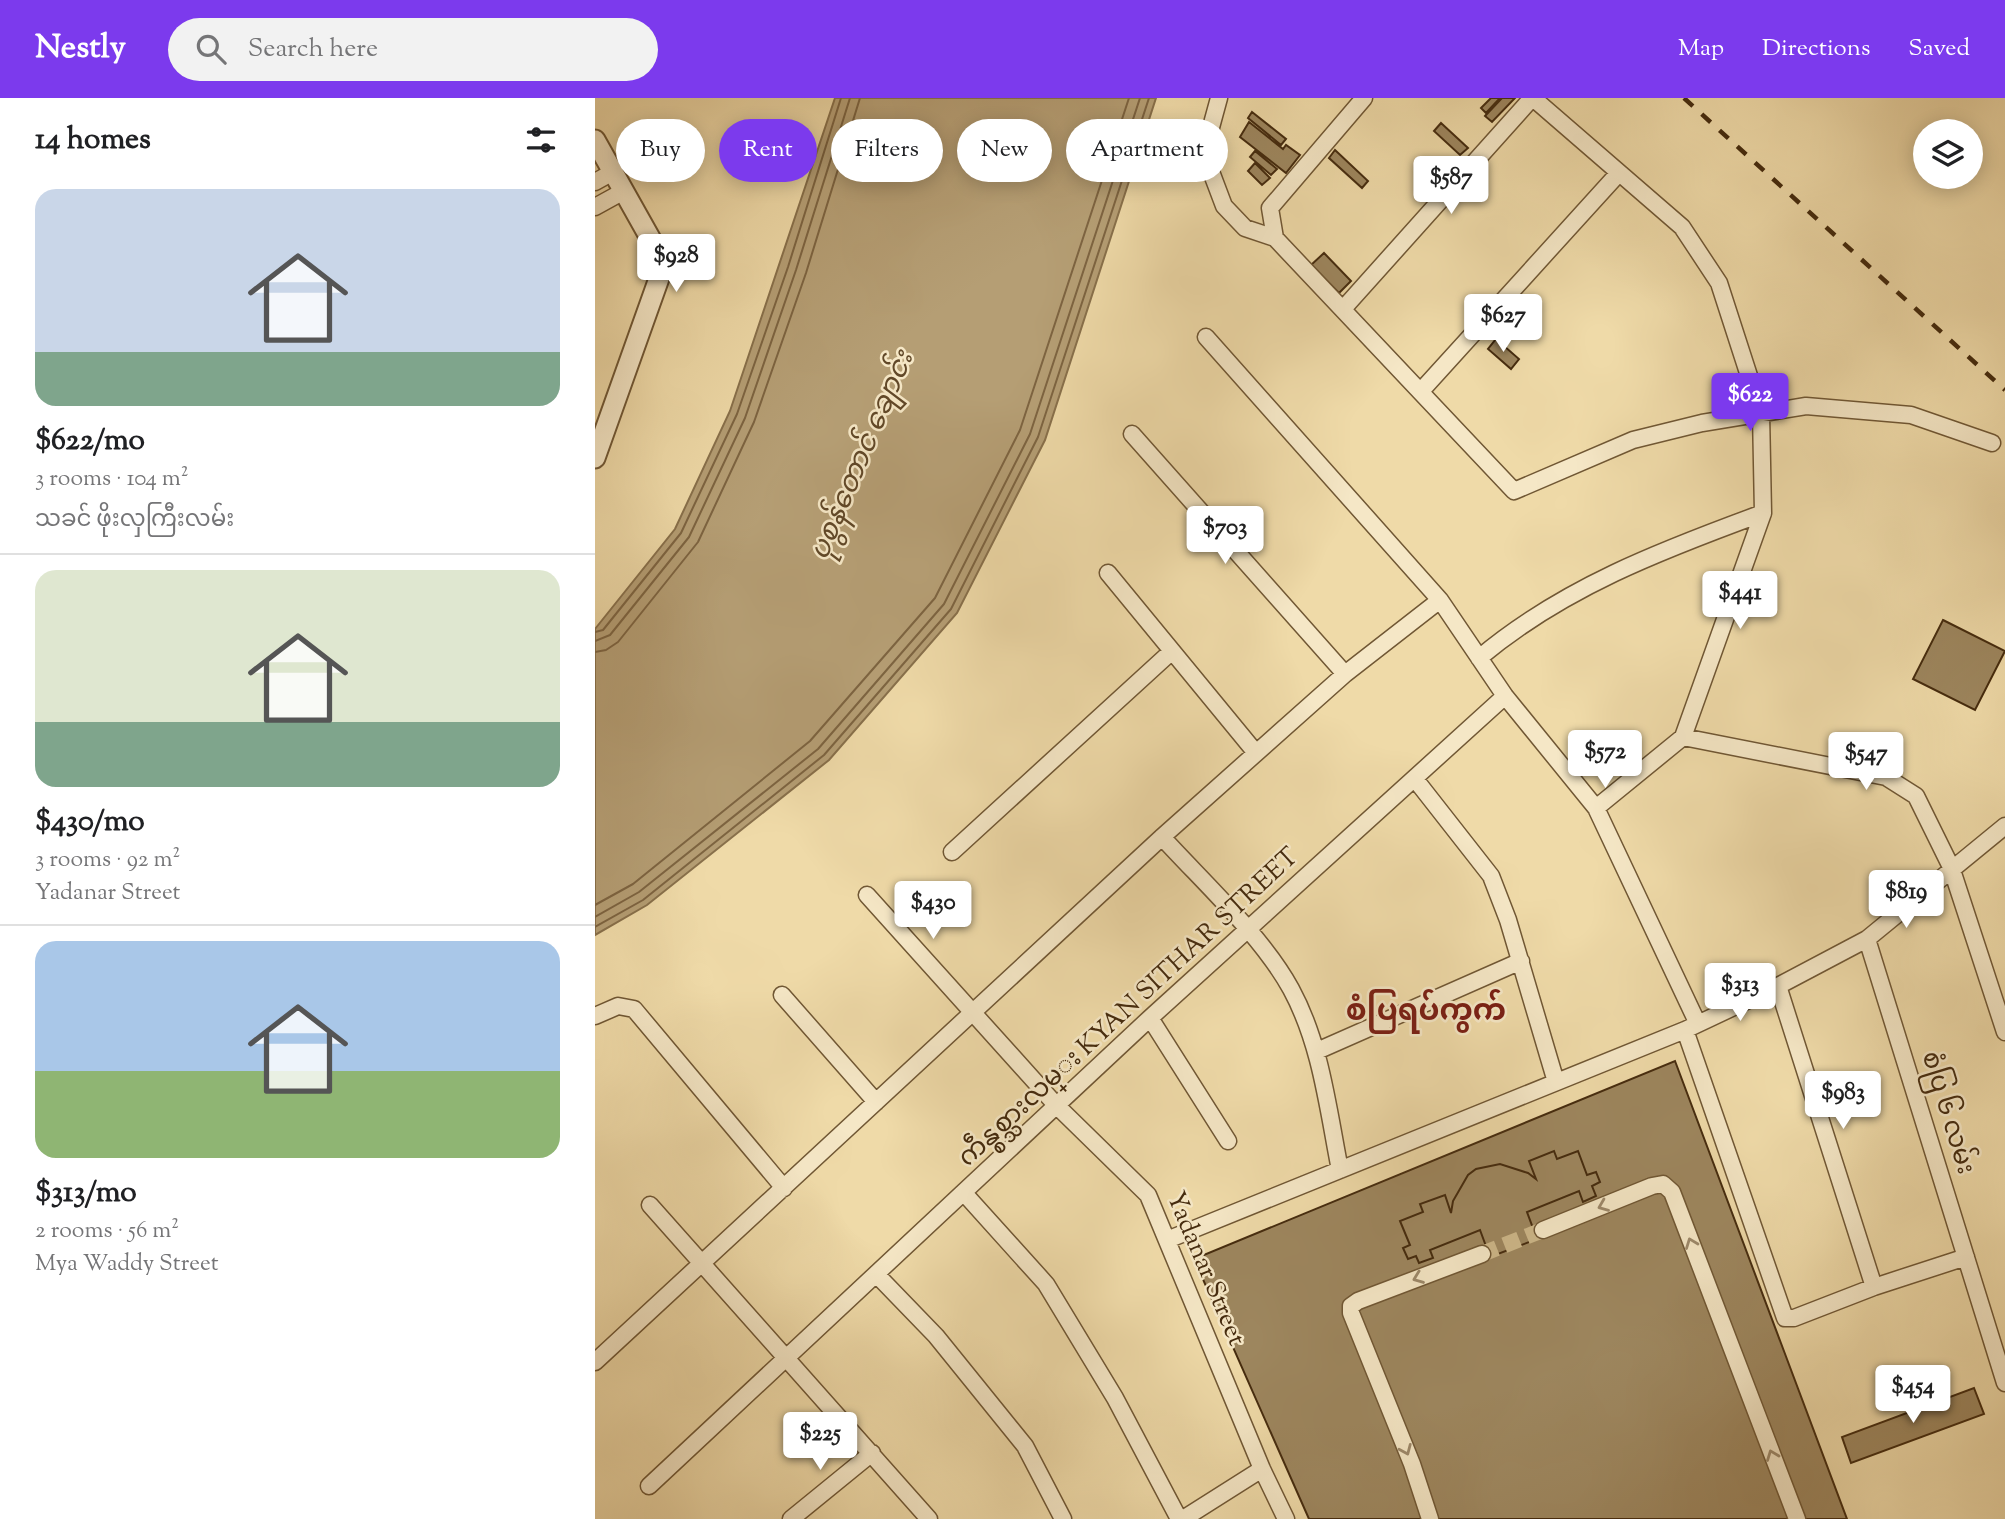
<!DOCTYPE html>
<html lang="en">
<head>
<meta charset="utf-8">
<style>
	body { margin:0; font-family:"Sorts Mill Goudy","Noto Sans Myanmar",serif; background:#f2f2f2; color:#202124; height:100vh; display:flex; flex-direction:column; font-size:26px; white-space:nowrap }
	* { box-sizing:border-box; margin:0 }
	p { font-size:23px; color:#757577 }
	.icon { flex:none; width:38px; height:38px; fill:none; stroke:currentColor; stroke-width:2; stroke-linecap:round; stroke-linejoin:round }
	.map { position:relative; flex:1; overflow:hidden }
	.panel { display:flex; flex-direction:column; background:#fff; width:595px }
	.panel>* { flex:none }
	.banner { position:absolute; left:21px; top:21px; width:665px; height:63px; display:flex; gap:14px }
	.controls { position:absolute; left:1318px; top:21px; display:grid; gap:14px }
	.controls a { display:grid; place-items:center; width:70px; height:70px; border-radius:50%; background:#fff; box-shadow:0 4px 18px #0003; font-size:35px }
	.price { position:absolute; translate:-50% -60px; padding:0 16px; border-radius:7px; background:#fff; color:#222; font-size:23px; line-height:46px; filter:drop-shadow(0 2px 4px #0008) }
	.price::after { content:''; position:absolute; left:50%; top:42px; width:21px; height:16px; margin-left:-10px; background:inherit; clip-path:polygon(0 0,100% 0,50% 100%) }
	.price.active { background:#7c3aed; color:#fff }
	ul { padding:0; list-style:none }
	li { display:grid; align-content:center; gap:14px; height:371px; padding:0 35px }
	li+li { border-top:2px solid #e0e0e0 }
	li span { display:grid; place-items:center; height:217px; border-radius:21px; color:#555 }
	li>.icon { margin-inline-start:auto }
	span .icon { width:126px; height:126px; fill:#fffc; stroke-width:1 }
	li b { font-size:30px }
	h2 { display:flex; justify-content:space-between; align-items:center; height:84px; padding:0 35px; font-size:30px }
	.chip { padding:0 24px; border-radius:32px; background:#fff; box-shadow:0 4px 18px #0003; font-size:24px; line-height:63px }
	.chip.active { background:#7c3aed; color:#fff }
	header { display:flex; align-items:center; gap:42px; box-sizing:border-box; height:98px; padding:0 35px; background:#7c3aed; color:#fff }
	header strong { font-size:33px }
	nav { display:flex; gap:38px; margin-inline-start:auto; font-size:24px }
	.search { width:490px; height:63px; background:#f2f2f2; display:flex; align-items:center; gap:18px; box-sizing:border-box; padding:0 24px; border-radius:38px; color:#757577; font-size:26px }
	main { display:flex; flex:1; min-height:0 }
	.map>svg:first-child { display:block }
	.water { fill:#b59e74; stroke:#88704b; stroke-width:2 }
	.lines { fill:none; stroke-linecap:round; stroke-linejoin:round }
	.shore { stroke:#7d6441; stroke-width:2 }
	.building { fill:#9d865e; stroke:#452b0e; stroke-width:2 }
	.minor-tunnel { stroke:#cdb789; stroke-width:16; stroke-dasharray:16 8; stroke-linecap:butt }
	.minor-casing { stroke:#705734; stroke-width:19 }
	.tertiary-casing { stroke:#705734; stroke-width:23 }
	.minor { stroke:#f5e7c6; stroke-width:16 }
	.tertiary { stroke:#f5e7c6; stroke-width:19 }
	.rail { stroke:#452b0e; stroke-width:4.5; stroke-dasharray:12 12; stroke-linecap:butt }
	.oneway { stroke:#9d896a }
	.labels { text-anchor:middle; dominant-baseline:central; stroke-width:5; stroke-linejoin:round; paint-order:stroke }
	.street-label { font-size:26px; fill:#452b0e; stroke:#f5e7c6 }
	.water-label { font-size:28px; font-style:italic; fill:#614828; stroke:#f5e7c6 }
	.quarter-label { font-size:30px; font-weight:bold; fill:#7a1f14; stroke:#f5e7c6 }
</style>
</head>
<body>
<header>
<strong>Nestly</strong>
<div class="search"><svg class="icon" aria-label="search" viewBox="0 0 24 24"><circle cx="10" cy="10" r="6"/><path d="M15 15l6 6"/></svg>Search here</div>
<nav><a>Map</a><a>Directions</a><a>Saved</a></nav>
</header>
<main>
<section class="panel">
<h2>14 homes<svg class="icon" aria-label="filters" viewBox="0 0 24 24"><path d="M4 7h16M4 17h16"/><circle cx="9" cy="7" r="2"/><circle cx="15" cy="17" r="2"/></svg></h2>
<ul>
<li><span style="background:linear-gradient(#c9d6e8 75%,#7fa58c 0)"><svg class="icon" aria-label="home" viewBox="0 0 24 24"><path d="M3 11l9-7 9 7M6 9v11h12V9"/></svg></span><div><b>$622/mo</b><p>3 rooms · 104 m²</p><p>သခင် ဖိုးလှကြီးလမ်း</p></div></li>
<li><span style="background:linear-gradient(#dfe7d0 70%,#7fa58c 0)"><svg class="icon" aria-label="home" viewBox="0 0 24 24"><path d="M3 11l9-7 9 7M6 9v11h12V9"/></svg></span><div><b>$430/mo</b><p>3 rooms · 92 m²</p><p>Yadanar Street</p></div></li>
<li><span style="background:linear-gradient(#a9c7e8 60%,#8fb573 0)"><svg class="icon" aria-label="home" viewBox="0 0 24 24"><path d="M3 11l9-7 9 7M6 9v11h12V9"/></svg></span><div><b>$313/mo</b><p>2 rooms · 56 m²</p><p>Mya Waddy Street</p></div></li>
</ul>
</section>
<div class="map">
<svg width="1410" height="1421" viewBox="0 0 1410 1421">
	<rect width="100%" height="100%" fill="#efdaa8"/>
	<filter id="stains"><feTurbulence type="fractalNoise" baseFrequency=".00286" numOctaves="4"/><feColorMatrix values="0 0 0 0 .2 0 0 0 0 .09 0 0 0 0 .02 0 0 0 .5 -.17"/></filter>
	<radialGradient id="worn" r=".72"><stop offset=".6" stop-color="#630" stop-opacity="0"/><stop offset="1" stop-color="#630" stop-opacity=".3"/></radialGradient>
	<!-- water -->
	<path class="water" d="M240 0H561L450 342 362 515 234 662 52 807 0 837V531L80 431 135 313Z"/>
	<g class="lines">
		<!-- shore -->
		<path class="shore" d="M0 534 8 532 86 435 142 316 193 169 246 0
			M0 543 15 537 94 439 150 320 201 172 255 0
			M0 554 11 552 23 544 103 444 159 324 211 175 265 0
			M0 807 38 786 215 643 340 500 425 332 534 0
			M0 819 44 794 223 651 349 506 435 336 545 0
			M0 829 48 802 229 657 356 511 443 339 554 0"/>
	</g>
	<!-- building -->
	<path class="building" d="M896 0H905L891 15 886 10Z
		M907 0H920L897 24 890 18Z
		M657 14 691 41 686 47 653 20Z
		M654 24 688 51 691 47 705 57 691 75 645 39Z
		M846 25 873 50 865 57 839 33Z
		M740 52 773 83 767 90 734 60Z
		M660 53 682 71 676 77 655 59Z
		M660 65 675 80 667 87 653 73Z
		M729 155 756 183 744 195 716 167Z
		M901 241 924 261 916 271 893 251Z
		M1348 522 1410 553 1380 612 1318 581Z
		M1080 963 1252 1421H714L599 1161Z
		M959 1053 962 1061 983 1053 992 1077 1001 1074 1005 1084 997 1088 1001 1098 988 1104 984 1093 932 1114 942 1141 895 1159 885 1132 835 1152 838 1160 824 1165 821 1158 813 1161 808 1150 815 1147 805 1123 828 1114 825 1106 850 1097 856 1115 858 1103 873 1077 881 1071 905 1066 933 1075 941 1081 934 1063Z
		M1379 1290 1389 1316 1256 1365 1247 1339Z"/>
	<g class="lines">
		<!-- minor-tunnel -->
		<path class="minor-tunnel" d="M887 1156 948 1132"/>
		<defs>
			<path id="minor" d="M624 0 609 55 629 108 650 130 680 140 919 393 1038 342 1107 325 1211 308 1316 317 1397 345
				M0 84 18 74
				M0 109 29 93
				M680 140 675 110 769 0
				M748 211 937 0
				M611 239 845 502 910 598 1001 710 1102 924
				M826 293 1022 77
				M537 336 750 576
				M513 475 661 655
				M884 560C967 490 1067 452 1168 415L1166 315 1124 185 1087 129 938 0
				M1088 639 1168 415
				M820 681 896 778 913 822 961 984
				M1001 710 1088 639 1291 679 1321 698 1356 769 1410 934
				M567 739C608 784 667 838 696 891 726 946 733 1011 745 1072
				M357 754 577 553
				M272 797 461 1007 553 1097 667 1371 691 1421
				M1272 841 1410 1285
				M1183 888 1279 1189
				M187 897 281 1004
				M0 918 23 908 39 911 189 1090
				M555 920 633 1043
				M1090 932 1190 1220H1199L1279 1189 1371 1159
				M722 953 926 863
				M369 1095 451 1186 520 1300 584 1421
				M55 1107 334 1421
				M948 1132 1057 1088 1068 1086 1077 1094 1202 1421
				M572 1142 1090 932 1183 888 1272 841 1410 728
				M281 1176 341 1238 430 1348 468 1421
				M0 1264 567 739 750 576 845 502
				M54 1388 555 920 910 598
				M196 1421 277 1355
				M588 1421 667 1371
				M835 1421 817 1366 756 1215V1208L763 1203 887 1156"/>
			<path id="tertiary" d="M0 42 64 156 67 172 0 360"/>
		</defs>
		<!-- minor casing -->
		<use href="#minor" class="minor-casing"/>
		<!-- tertiary casing -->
		<use href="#tertiary" class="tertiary-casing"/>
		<!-- minor -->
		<use href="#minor" class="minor"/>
		<!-- tertiary -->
		<use href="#tertiary" class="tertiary"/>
		<!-- rail -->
		<path class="rail" d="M1089 0 1410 292"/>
	</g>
	<!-- one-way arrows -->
	<defs><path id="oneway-chevron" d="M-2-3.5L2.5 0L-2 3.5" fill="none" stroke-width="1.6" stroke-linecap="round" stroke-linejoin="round" transform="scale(1.75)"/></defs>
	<g class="oneway">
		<use href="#oneway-chevron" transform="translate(1008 1108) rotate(158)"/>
		<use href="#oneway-chevron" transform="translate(1096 1145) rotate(-111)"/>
		<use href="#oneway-chevron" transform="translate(823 1180) rotate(159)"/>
		<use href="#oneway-chevron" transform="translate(811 1352) rotate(67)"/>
		<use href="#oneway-chevron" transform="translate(1177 1357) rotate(-111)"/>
	</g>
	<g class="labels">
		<!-- street labels -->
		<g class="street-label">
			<text transform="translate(534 910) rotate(-43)">ကဵန္စစ္သားလမ္း KYAN SITHAR STREET</text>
			<text transform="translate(1352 1015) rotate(73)">စံပြ ၆ လမ်း</text>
			<text transform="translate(610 1171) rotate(67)">Yadanar Street</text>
		</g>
		<!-- water labels -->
		<g class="water-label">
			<text transform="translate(268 358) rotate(-67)">ပုစွန်တောင် ချောင်း</text>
		</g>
		<!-- quarter labels -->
		<g class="quarter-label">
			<text x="831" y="914">စံပြရပ်ကွက်</text>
		</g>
	</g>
	<rect width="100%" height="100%" filter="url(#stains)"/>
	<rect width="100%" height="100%" fill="url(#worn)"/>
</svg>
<div class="controls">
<a><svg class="icon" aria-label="layers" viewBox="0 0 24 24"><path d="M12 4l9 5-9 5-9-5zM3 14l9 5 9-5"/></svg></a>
</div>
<b class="price" style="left:856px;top:118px">$587</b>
<b class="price" style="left:81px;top:196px">$928</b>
<b class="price" style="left:908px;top:256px">$627</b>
<b class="price active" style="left:1155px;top:335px">$622</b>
<b class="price" style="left:630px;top:468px">$703</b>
<b class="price" style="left:1145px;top:533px">$441</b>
<b class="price" style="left:1010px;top:692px">$572</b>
<b class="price" style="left:1271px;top:694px">$547</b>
<b class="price" style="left:1311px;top:832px">$819</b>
<b class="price" style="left:338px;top:843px">$430</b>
<b class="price" style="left:1145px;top:925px">$313</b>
<b class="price" style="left:1248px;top:1033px">$983</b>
<b class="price" style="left:1318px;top:1327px">$454</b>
<b class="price" style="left:225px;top:1374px">$225</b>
<div class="banner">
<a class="chip">Buy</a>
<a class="chip active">Rent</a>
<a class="chip">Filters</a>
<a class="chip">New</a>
<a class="chip">Apartment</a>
</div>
</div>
</main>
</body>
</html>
